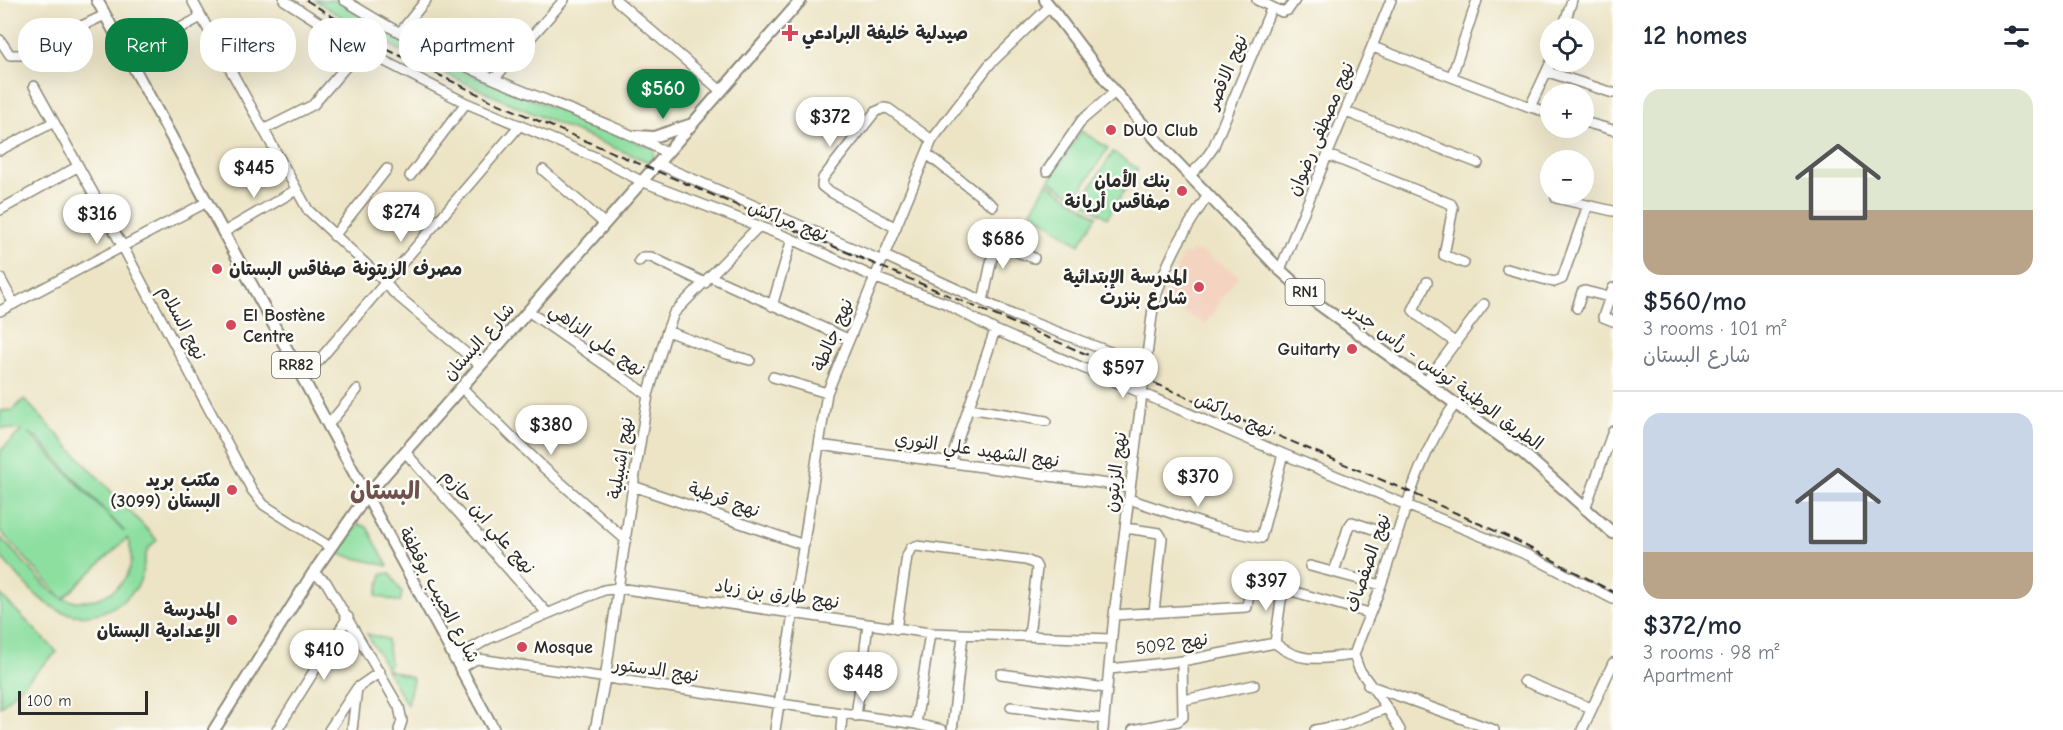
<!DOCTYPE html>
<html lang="en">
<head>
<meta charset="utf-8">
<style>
	body { margin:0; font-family:"Comic Neue","Playpen Sans Arabic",sans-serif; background:#f2f2f3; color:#1f2937; height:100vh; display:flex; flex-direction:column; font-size:22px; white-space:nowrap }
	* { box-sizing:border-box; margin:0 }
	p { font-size:20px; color:#747a83 }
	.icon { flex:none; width:33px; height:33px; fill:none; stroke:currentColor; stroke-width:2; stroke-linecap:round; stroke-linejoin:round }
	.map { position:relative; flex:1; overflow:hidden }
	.side { display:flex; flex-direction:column; background:#fff; width:450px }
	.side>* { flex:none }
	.hud { position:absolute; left:18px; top:18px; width:570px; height:54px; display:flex; gap:12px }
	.tools { position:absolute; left:1540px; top:18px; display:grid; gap:12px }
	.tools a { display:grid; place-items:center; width:54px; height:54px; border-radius:50%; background:#fff; box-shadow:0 6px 24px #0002; font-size:30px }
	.scale { position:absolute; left:18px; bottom:15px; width:130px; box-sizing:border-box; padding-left:6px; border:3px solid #2b2b2b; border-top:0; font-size:16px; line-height:21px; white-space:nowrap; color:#2b2b2b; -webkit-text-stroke:4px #fdfcf7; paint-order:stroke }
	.price { position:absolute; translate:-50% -51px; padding:0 14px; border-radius:21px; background:#fff; color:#222; font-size:20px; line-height:39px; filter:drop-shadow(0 2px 3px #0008) }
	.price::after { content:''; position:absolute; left:50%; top:36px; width:18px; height:14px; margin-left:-9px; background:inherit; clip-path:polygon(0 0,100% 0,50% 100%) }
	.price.active { background:#0b8043; color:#fff }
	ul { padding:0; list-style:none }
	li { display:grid; align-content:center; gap:12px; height:318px; padding:0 30px }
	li+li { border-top:2px solid #e0e1e3 }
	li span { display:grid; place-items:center; height:186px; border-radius:18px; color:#555 }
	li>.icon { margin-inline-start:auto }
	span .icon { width:108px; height:108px; fill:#fffc; stroke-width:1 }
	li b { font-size:26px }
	h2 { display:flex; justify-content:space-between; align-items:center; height:72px; padding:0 30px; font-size:26px }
	.chip { padding:0 21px; border-radius:24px; background:#fff; box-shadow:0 6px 24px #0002; font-size:21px; line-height:54px }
	.chip.active { background:#0b8043; color:#fff }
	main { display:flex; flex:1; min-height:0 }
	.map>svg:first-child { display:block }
	.built { fill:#f4d3c1 }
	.garden { fill:#8ddfa0; stroke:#5c8566; stroke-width:1.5; fill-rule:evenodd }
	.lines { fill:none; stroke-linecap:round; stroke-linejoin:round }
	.minor-casing { stroke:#8c8878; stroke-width:12 }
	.major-casing { stroke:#8c8878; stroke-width:14 }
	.minor { stroke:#fff; stroke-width:9 }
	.major { stroke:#fff; stroke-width:10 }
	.rail { stroke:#2b2b2b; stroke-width:2; stroke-dasharray:9 4.5; stroke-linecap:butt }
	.poi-dot { fill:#d1495b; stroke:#fdfcf7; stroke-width:2 }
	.labels { text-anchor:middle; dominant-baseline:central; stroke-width:5; stroke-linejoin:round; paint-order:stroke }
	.shield { fill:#fdfcf7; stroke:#6a6a68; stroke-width:1.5 }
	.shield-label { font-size:16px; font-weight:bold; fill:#2b2b2b }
	.poi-label { font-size:18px; font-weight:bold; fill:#2b2b2b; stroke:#fdfcf7; text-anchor:start }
	.street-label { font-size:18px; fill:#2b2b2b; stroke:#fdfcf7 }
	.district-label { font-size:24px; font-weight:bold; fill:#6e524d; stroke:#fdfcf7 }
</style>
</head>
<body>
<main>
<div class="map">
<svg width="1613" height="730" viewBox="0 0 1613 730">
	<rect width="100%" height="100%" fill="#fdfcf7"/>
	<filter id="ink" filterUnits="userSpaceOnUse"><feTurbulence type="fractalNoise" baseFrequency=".0167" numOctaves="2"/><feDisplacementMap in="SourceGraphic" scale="12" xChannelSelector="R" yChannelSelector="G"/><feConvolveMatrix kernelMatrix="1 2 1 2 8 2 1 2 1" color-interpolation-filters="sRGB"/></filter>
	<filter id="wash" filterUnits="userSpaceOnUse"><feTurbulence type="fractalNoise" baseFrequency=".008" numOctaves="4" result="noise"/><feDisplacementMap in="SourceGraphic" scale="24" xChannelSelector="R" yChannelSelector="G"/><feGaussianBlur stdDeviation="1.35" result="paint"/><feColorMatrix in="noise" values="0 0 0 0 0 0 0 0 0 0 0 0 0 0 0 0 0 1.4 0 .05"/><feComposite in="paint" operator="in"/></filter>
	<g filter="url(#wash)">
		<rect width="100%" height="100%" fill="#ece4c5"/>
		<!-- built -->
		<path class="built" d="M1192 250 1196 253 1200 251 1238 275 1205 325 1160 298 1177 269 1183 253 1188 256Z"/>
		<!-- garden -->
		<path class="garden" d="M315 0H337L382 27 483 79 654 149V158L651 161H646C533 114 418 68 315 0Z
			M1081 131 1108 148 1076 198 1049 181Z
			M1113 152 1138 169 1107 218 1082 201Z
			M1047 183 1097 216 1079 245 1031 211Z
			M24 399 157 540C155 542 150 546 148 549 142 559 146 572 138 585 128 599 118 606 102 612 55 628 28 586 0 556V537L50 590 62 598 0 531V451L22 430 0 428V411L13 410ZM28 432 39 440 124 531H123ZM127 538C145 579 102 610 63 599Z
			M358 524 367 527 388 566 339 554Z
			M390 573 402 593 400 602 376 596 382 574Z
			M0 594 57 652 0 707Z
			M367 634 387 639 390 664 386 667Z
			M386 669 411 677 413 680 407 705Z"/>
	</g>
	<g filter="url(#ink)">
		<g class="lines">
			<defs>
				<path id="minor" d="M192 0 308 210 385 282 393 292 480 365
					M284 0 361 49 466 103 597 158 641 181 792 239 876 278 945 303 995 330 1283 454 1530 556 1613 599
					M344 0C392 30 443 57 494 79 552 104 612 123 667 153
					M616 0 721 91
					M1257 0 1282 12 1288 10 1295 0
					M1563 28 1572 0
					M401 31 426 0
					M0 40 10 55H20L105 15
					M1373 47 1530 107 1551 62
					M128 56 201 17
					M1548 72 1613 93
					M1452 76 1477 0
					M494 79 564 0
					M34 86 123 247 252 490 264 505 330 547
					M1530 107 1551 113
					M1346 112 1478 163
					M1584 122 1613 130
					M265 129 313 105 361 49
					M0 150 54 122
					M927 154 993 206
					M1328 155 1451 204 1453 208 1444 255 1464 263
					M658 164 882 261
					M543 170 605 224
					M1047 171 1082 120 1115 92
					M1190 175 1203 162 1213 148 1271 9
					M410 176 466 103
					M1556 198 1613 211
					M0 210 77 167
					M896 228 827 190 822 186 823 178 875 112 884 108 889 109 932 140
					M224 232 296 190
					M334 236 387 169
					M885 256 1013 315 1147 366
					M639 261 643 257H651L705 283
					M1507 269 1554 282 1562 279 1588 205
					M1280 270 1391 0
					M711 277 848 339
					M0 278 14 304
					M1427 282 1413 310 1420 317 1456 343
					M1613 288 1603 317 1613 321
					M983 301 993 253 995 248 1001 246 1034 258
					M772 306 792 239
					M1577 308 1582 292 1585 291 1609 297
					M0 311 207 202
					M528 311 648 395
					M667 331 727 354 750 360
					M773 377 827 393
					M303 379 520 125
					M1426 382 1484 304
					M461 387 543 467 626 540
					M969 408 1046 421
					M329 424 357 390
					M819 445 1130 487
					M405 452 547 613
					M950 463 995 330
					M633 486 804 545
					M1129 499 1213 527 1261 538 1283 454
					M1585 509 1613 431
					M1126 528 1159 533 1162 538 1154 612
					M1310 566 1381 585
					M1334 572 1348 528 1352 522 1397 537
					M313 573 326 582 399 707 402 721 399 730
					M1114 615 1247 607 1253 570
					M896 629 907 556 911 548 916 546 1026 560 1035 564 1037 568 1029 636
					M1275 643 1281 600 1283 595 1288 590 1369 613
					M1275 643C1301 665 1323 658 1354 655
					M454 659 488 639 604 590 618 588 930 633 1111 639
					M460 669 476 659 486 660 916 724 942 730
					M1110 669 1182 661 1275 643
					M1001 674 1106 688
					M1524 681 1591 708
					M1368 685 1494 730
					M1184 700 1254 685
					M1011 707 1104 719
					M856 716 868 625
					M916 724 930 633
					M277 730 348 617
					M329 730 357 688 380 672
					M352 730 357 688
					M595 730 605 679 633 486 648 395 667 331 674 313 758 227
					M775 730 827 393 932 140 989 65 1050 6
					M841 730 842 714
					M952 730 963 635
					M1103 730 1114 615 1153 308C1164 263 1183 233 1208 195
					M1133 730 1178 721 1183 717 1182 661
					M1315 730 1343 725 1387 708
					M1400 730 1387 708 1359 669 1354 655C1362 630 1374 607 1382 582 1403 520 1416 458 1455 404
					M1582 730 1613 663"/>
				<path id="major" d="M97 0 494 730
					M1045 0 1115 92 1165 150 1280 270 1317 303 1523 453 1613 533
					M636 136 654 137 689 125
					M214 730 313 573 367 495 801 0"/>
			</defs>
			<!-- minor casing -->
			<use href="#minor" class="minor-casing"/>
			<!-- major casing -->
			<use href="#major" class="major-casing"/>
			<!-- minor -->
			<use href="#minor" class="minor"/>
			<!-- major -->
			<use href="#major" class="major"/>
			<!-- rail -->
			<path class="rail" d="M306 0 380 46 492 101 1410 492 1515 540 1613 592"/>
		</g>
	</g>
	<!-- markers -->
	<g class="poi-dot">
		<path d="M787 24h6v6h6v6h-6v6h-6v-6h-6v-6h6z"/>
		<circle cx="1111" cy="130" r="6"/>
		<circle cx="1182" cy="191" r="6"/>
		<circle cx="217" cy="269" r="6"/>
		<circle cx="1199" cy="287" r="6"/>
		<circle cx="231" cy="325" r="6"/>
		<circle cx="1352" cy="349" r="6"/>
		<circle cx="232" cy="490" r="6"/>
		<circle cx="232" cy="620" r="6"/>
		<circle cx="522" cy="647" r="6"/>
	</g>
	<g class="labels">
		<!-- shield labels -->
		<g class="shield">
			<rect x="1285.5" y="279" width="39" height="26" rx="4.5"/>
			<rect x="272" y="352" width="48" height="26" rx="4.5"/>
		</g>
		<g class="shield-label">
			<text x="1305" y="292">RN1</text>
			<text x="296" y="365">RR82</text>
		</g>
		<!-- poi labels -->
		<g class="poi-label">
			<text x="802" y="33">صيدلية خليفة البرادعي</text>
			<text x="1123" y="130">DUO Club</text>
			<text x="1170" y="181" text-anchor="end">بنك الأمان<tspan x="1170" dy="21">صفاقس أريانة</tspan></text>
			<text x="229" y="269">مصرف الزيتونة صفاقس البستان</text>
			<text x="1187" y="277" text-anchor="end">المدرسة الإبتدائية<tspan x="1187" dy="21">شارع بنزرت</tspan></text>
			<text x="243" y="315">El Bostène<tspan x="243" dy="21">Centre</tspan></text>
			<text x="1340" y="349" text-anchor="end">Guitarty</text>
			<text x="220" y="480" text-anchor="end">مكتب بريد<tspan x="220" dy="21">البستان (3099)</tspan></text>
			<text x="220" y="610" text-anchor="end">المدرسة<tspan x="220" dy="21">الإعدادية البستان</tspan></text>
			<text x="534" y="647">Mosque</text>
		</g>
		<!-- street labels -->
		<g class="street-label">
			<text transform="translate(1227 72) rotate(-67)">نهج الاقصر</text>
			<text transform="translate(1321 129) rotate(-67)">نهج مصطفى رضوان</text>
			<text transform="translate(788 221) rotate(21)">نهج مراكش</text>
			<text transform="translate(182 323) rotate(62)">نهج السلام</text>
			<text transform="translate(833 335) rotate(-67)">نهج جالطة</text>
			<text transform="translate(597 340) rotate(35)">نهج علي الزاهي</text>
			<text transform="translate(479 342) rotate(-48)">شارع البستان</text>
			<text transform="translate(1444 376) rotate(36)">الطريق الوطنية تونس - رأس جدير</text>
			<text transform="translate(1234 415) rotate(24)">نهج مراكش</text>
			<text transform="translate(977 450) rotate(8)">نهج الشهيد علي النوري</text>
			<text transform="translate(621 458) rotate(-81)">نهج إشبيلية</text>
			<text transform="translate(1116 472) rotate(-83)">نهج الزيتون</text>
			<text transform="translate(724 500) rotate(19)">نهج قرطبة</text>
			<text transform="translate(488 522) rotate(49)">نهج علي ابن حازم</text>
			<text transform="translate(1368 563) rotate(-71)">نهج الصفصاف</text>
			<text transform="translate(777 594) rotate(8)">نهج طارق بن زياد</text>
			<text transform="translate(439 595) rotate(62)">شارع الحبيب بوقطفة</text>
			<text transform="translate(1172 644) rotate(-8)">نهج 5092</text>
			<text transform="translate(656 670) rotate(8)">نهج الدستور</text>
		</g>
		<!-- district labels -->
		<g class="district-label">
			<text x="385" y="491">البستان</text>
		</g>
	</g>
</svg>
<div class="tools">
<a><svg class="icon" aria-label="locate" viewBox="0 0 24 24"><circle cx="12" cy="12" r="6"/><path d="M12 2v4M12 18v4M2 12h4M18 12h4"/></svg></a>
<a>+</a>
<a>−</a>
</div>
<div class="scale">100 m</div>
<b class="price active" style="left:663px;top:120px">$560</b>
<b class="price" style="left:830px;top:148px">$372</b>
<b class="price" style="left:254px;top:199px">$445</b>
<b class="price" style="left:401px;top:243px">$274</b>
<b class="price" style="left:97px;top:245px">$316</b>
<b class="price" style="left:1003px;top:270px">$686</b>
<b class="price" style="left:1123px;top:399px">$597</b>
<b class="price" style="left:551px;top:456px">$380</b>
<b class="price" style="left:1198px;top:508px">$370</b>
<b class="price" style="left:1266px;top:612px">$397</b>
<b class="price" style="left:324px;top:681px">$410</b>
<b class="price" style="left:863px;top:703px">$448</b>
<div class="hud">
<a class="chip">Buy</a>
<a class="chip active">Rent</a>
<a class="chip">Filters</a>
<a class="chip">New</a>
<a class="chip">Apartment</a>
</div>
</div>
<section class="side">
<h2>12 homes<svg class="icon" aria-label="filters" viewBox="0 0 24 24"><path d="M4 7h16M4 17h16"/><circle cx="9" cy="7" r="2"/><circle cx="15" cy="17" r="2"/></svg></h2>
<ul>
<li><span style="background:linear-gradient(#dfe7d0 65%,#b9a48a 0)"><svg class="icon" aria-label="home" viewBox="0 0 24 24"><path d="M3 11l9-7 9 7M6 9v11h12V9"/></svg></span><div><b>$560/mo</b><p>3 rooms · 101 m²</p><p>شارع البستان</p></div></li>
<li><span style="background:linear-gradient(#c9d6e8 75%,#b9a48a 0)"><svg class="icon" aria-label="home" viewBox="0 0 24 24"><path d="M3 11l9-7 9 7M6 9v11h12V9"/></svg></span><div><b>$372/mo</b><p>3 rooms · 98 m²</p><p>Apartment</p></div></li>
</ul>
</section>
</main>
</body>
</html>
